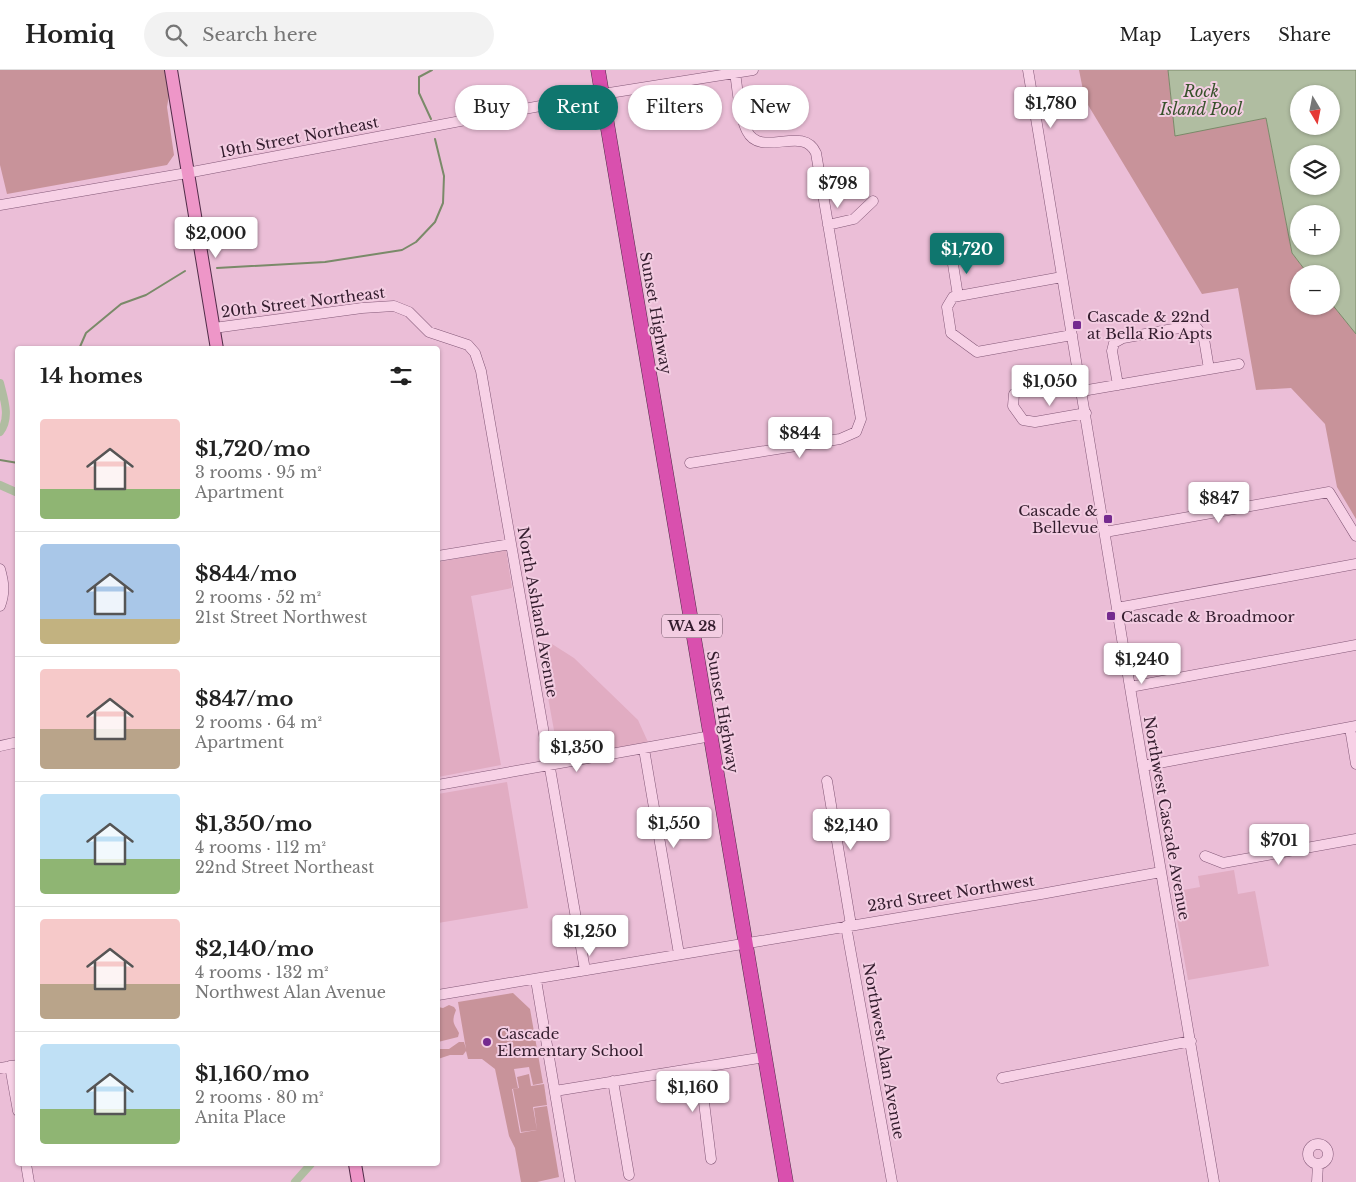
<!DOCTYPE html>
<html lang="en">
<head>
<meta charset="utf-8">
<style>
	body { margin:0; font-family:"Libre Baskerville",serif; background:#f2f2f2; color:#222; height:100vh; display:flex; flex-direction:column; font-size:19px; white-space:nowrap }
	* { box-sizing:border-box; margin:0 }
	p { font-size:16px; color:#767676 }
	.icon { flex:none; width:28px; height:28px; fill:none; stroke:currentColor; stroke-width:2; stroke-linecap:round; stroke-linejoin:round }
	.map { position:relative; flex:1; overflow:hidden }
	.drawer { position:absolute; left:15px; top:276px; width:425px; height:820px; display:flex; flex-direction:column; background:#fff; border-radius:5px; box-shadow:0 1px 4px #0004 }
	.drawer>* { flex:none }
	.banner { position:absolute; left:455px; top:15px; width:475px; height:45px; display:flex; gap:10px }
	.needle { width:32px; rotate:170deg }
	.controls { position:absolute; left:1290px; top:15px; display:grid; gap:10px }
	.controls a { display:grid; place-items:center; width:50px; height:50px; border-radius:50%; background:#fff; box-shadow:0 1px 4px #0004; font-size:25px }
	.price { position:absolute; translate:-50% -42px; padding:0 11px; border-radius:5px; background:#fff; color:#222; font-size:16px; line-height:32px; filter:drop-shadow(0 1px 2px #0008) }
	.price::after { content:''; position:absolute; left:50%; top:30px; width:15px; height:11px; margin-left:-8px; background:inherit; clip-path:polygon(0 0,100% 0,50% 100%) }
	.price.on { background:#0f766e; color:#fff }
	ul { padding:0; list-style:none }
	li { display:flex; align-items:center; gap:15px; height:125px; padding:0 25px }
	li+li { border-top:1px solid #e0e0e0 }
	li span { display:grid; place-items:center; flex:none; width:140px; height:100px; border-radius:5px; color:#555 }
	li>.icon { margin-inline-start:auto }
	span .icon { width:60px; height:60px; fill:#fffc; stroke-width:1 }
	li b { font-size:21px }
	h2 { display:flex; justify-content:space-between; align-items:center; height:60px; padding:0 25px; font-size:21px }
	.tag { padding:0 18px; border-radius:22px; background:#fff; box-shadow:0 1px 4px #0004; font-size:18px; line-height:45px }
	.tag.on { background:#0f766e; color:#fff }
	header { display:flex; align-items:center; gap:30px; box-sizing:border-box; height:70px; padding:0 25px; background:#fff; border-bottom:1px solid #e0e0e0 }
	header strong { font-size:24px }
	nav { display:flex; gap:28px; margin-inline-start:auto; font-size:18px }
	.search { width:350px; height:45px; background:#f2f2f2; display:flex; align-items:center; gap:12px; box-sizing:border-box; padding:0 18px; border-radius:28px; color:#767676; font-size:19px }
	.map>svg:first-child { display:block }
	.farmland { fill:#e1acc2 }
	.green { fill:#c8939a }
	.water { fill:#b0bda1; stroke:#7a8a69; fill-rule:evenodd }
	.lines { fill:none; stroke-linecap:round; stroke-linejoin:round }
	.stream { stroke:#7a8a69; stroke-width:2 }
	.canal { stroke:#b0bda1; stroke-width:8 }
	.minor-casing { stroke:#835877; stroke-width:11 }
	.major-casing { stroke:#502c48; stroke-width:14 }
	.highway-casing { stroke:#502c48; stroke-width:15 }
	.minor { stroke:#f7d1e6; stroke-width:10 }
	.major { stroke:#ee96c8; stroke-width:12 }
	.highway { stroke:#d950ae; stroke-width:14 }
	.poi-dot { fill:#752a8f; stroke:#f3cde2; stroke-width:2 }
	.labels { text-anchor:middle; dominant-baseline:central; stroke-width:4; stroke-linejoin:round; paint-order:stroke }
	.shield { fill:#f3cde2; stroke:#6d5163; stroke-width:1 }
	.shield-label { font-size:14px; font-weight:bold; fill:#331c2d }
	.street-label { font-size:15px; fill:#331c2d; stroke:#f3cde2 }
	.poi-label { font-size:15px; fill:#331c2d; stroke:#f3cde2; text-anchor:start }
	.water-label { font-size:16px; font-style:italic; fill:#37522b; stroke:#f3cde2 }
</style>
</head>
<body>
<header>
<strong>Homiq</strong>
<div class="search"><svg class="icon" aria-label="search" viewBox="0 0 24 24"><circle cx="10" cy="10" r="6"/><path d="M15 15l6 6"/></svg>Search here</div>
<nav><a>Map</a><a>Layers</a><a>Share</a></nav>
</header>
<div class="map">
<svg width="1356" height="1112" viewBox="0 0 1356 1112">
	<rect width="100%" height="100%" fill="#ebbed7"/>
	<!-- farmland -->
	<path class="farmland" d="M506 480 512 518 471 526 501 695 438 707V492Z
		M538 572 552 574 574 588 638 650 648 672 559 688Z
		M507 712 528 838 438 853V724Z
		M1234 800 1238 824 1255 821 1269 896 1188 910 1172 822 1200 817 1198 806Z"/>
	<!-- green -->
	<path class="green" d="M0 0H165L169 25 167 37 174 85 167 95 7 124 0 95Z
		M1079 0H1168L1175 65 1266 48 1292 183 1308 204H1299V236H1331V233L1356 264V449L1337 417 1325 354 1291 318 1256 320 1238 218 1202 224 1085 30Z
		M513 923 530 939 543 1013 533 1015 529 997 514 999 518 1018 512 1019 520 1063 537 1060 534 1038 547 1036 559 1107 537 1112H521L515 1078 509 1066 495 999 482 989H468L466 981 463 985H450L438 989V979H449L459 972H464L466 979 458 932Z
		M449 935 454 937 456 940C451 953 454 953 459 963L458 967 438 972V937L443 938Z
		M529 1004 531 1016 544 1014 547 1035 533 1037 537 1060 521 1062 513 1019 519 1018 517 1007Z"/>
	<!-- water -->
	<path class="water" d="M1168 0H1356V264L1331 233V204H1308L1292 183 1266 48 1175 66ZM1299 24H1331V56H1299ZM1299 84H1331V116H1299ZM1299 144H1331V176H1299Z"/>
	<g class="lines">
		<!-- stream -->
		<path class="stream" d="M431 49 419 23V7L432 0
			M217 198 325 192 402 180 416 172 435 152 443 133 444 106 435 69
			M79 279 86 263 121 234 146 225 185 201
			M0 390 18 393"/>
		<!-- canal -->
		<path class="canal" d="M0 313C4 329 11 348 0 362
			M0 415 18 423
			M295 1112 311 1094"/>
		<defs>
			<path id="minor" d="M1028 0 1143 696 1214 1112
				M0 135 187 103 603 24 753 0
				M828 155 854 149 873 131
				M952 188 958 226
				M1062 207 953 227 947 237 951 263 977 282 1072 265
				M214 258 362 238 394 236 409 242 429 262 468 275 475 283 481 301 585 900
				M1118 315 1112 281 1114 273 1123 268 1190 256 1197 258 1204 269 1209 299
				M1082 321 1239 294
				M1014 324 1013 336 1023 350 1035 352 1086 343
				M690 393 840 369 856 362 861 349 816 83C803 54 761 89 747 61 739 45 738 21 735 3
				M1105 462 1329 422 1356 466
				M438 486 511 474
				M0 499C4 513 5 523 0 536
				M1117 538 1356 494
				M1130 617 1356 575
				M1350 658 1356 694
				M0 676 18 672
				M644 679 679 884
				M1143 696 1356 656
				M827 711 851 855
				M438 715 711 666
				M1205 786 1223 793 1356 769
				M846 856 892 1112
				M536 910 570 1112
				M438 925 1041 824 1161 802
				M10 996 18 1041
				M702 997 701 1008 711 1089
				M0 998 18 995
				M1002 1008 1191 971
				M613 1011 629 1105
				M555 1021 765 987
				M1308 1084a10 10 0 1 1 20 0a10 10 0 1 1-20 0Z
				M26 1094 29 1112
				M1317 1112 1318 1094"/>
			<path id="major" d="M171 0 217 279
				M355 1094 358 1112"/>
			<path id="highway" d="M598 0 786 1112"/>
		</defs>
		<!-- minor casing -->
		<use href="#minor" class="minor-casing"/>
		<!-- major casing -->
		<use href="#major" class="major-casing"/>
		<!-- highway casing -->
		<use href="#highway" class="highway-casing"/>
		<!-- minor -->
		<use href="#minor" class="minor"/>
		<!-- major -->
		<use href="#major" class="major"/>
		<!-- highway -->
		<use href="#highway" class="highway"/>
	</g>
	<!-- markers -->
	<g class="poi-dot">
		<rect x="1072" y="250" width="10" height="10" rx="2.5"/>
		<rect x="1103" y="444" width="10" height="10" rx="2.5"/>
		<rect x="1106" y="541" width="10" height="10" rx="2.5"/>
		<circle cx="487" cy="972" r="5"/>
	</g>
	<g class="labels">
		<!-- shield labels -->
		<rect class="shield" x="662" y="544.5" width="60" height="23" rx="4"/>
		<g class="shield-label">
			<text x="692" y="556">WA 28</text>
		</g>
		<!-- street labels -->
		<g class="street-label">
			<text transform="translate(299 67) rotate(-11)">19th Street Northeast</text>
			<text transform="translate(303 232) rotate(-7)">20th Street Northeast</text>
			<text transform="translate(656 243) rotate(80)">Sunset Highway</text>
			<text transform="translate(538 542) rotate(80)">North Ashland Avenue</text>
			<text transform="translate(723 642) rotate(80)">Sunset Highway</text>
			<text transform="translate(1167 748) rotate(80)">Northwest Cascade Avenue</text>
			<text transform="translate(951 823) rotate(-9)">23rd Street Northwest</text>
			<text transform="translate(884 981) rotate(80)">Northwest Alan Avenue</text>
		</g>
		<!-- poi labels -->
		<g class="poi-label">
			<text x="1087" y="246">Cascade &amp; 22nd<tspan x="1087" dy="17">at Bella Rio Apts</tspan></text>
			<text x="1098" y="440" text-anchor="end">Cascade &amp;<tspan x="1098" dy="17">Bellevue</tspan></text>
			<text x="1121" y="546">Cascade &amp; Broadmoor</text>
			<text x="497" y="963">Cascade<tspan x="497" dy="17">Elementary School</tspan></text>
		</g>
		<!-- water labels -->
		<g class="water-label">
			<text x="1201" y="21">Rock<tspan x="1201" dy="18">Island Pool</tspan></text>
		</g>
	</g>
</svg>
<div class="controls">
<a><svg class="needle" viewBox="-14 -14 28 28"><path d="M0-13l5 13h-10z" fill="#e53935"/><path d="M0 13l5-13h-10z" fill="#767676"/></svg></a>
<a><svg class="icon" aria-label="layers" viewBox="0 0 24 24"><path d="M12 4l9 5-9 5-9-5zM3 14l9 5 9-5"/></svg></a>
<a>+</a>
<a>−</a>
</div>
<b class="price" style="left:1051px;top:59px">$1,780</b>
<b class="price" style="left:838px;top:139px">$798</b>
<b class="price" style="left:216px;top:189px">$2,000</b>
<b class="price on" style="left:967px;top:205px">$1,720</b>
<b class="price" style="left:1050px;top:337px">$1,050</b>
<b class="price" style="left:800px;top:389px">$844</b>
<b class="price" style="left:1219px;top:454px">$847</b>
<b class="price" style="left:1142px;top:615px">$1,240</b>
<b class="price" style="left:577px;top:703px">$1,350</b>
<b class="price" style="left:674px;top:779px">$1,550</b>
<b class="price" style="left:851px;top:781px">$2,140</b>
<b class="price" style="left:1279px;top:796px">$701</b>
<b class="price" style="left:590px;top:887px">$1,250</b>
<b class="price" style="left:693px;top:1043px">$1,160</b>
<div class="banner">
<a class="tag">Buy</a>
<a class="tag on">Rent</a>
<a class="tag">Filters</a>
<a class="tag">New</a>
</div>
<section class="drawer">
<h2>14 homes<svg class="icon" aria-label="filters" viewBox="0 0 24 24"><path d="M4 7h16M4 17h16"/><circle cx="9" cy="7" r="2"/><circle cx="15" cy="17" r="2"/></svg></h2>
<ul>
<li><span style="background:linear-gradient(#f6c9c9 70%,#8fb573 0)"><svg class="icon" aria-label="home" viewBox="0 0 24 24"><path d="M3 11l9-7 9 7M6 9v11h12V9"/></svg></span><div><b>$1,720/mo</b><p>3 rooms · 95 m²</p><p>Apartment</p></div></li>
<li><span style="background:linear-gradient(#a9c7e8 75%,#c2b280 0)"><svg class="icon" aria-label="home" viewBox="0 0 24 24"><path d="M3 11l9-7 9 7M6 9v11h12V9"/></svg></span><div><b>$844/mo</b><p>2 rooms · 52 m²</p><p>21st Street Northwest</p></div></li>
<li><span style="background:linear-gradient(#f6c9c9 60%,#b9a48a 0)"><svg class="icon" aria-label="home" viewBox="0 0 24 24"><path d="M3 11l9-7 9 7M6 9v11h12V9"/></svg></span><div><b>$847/mo</b><p>2 rooms · 64 m²</p><p>Apartment</p></div></li>
<li><span style="background:linear-gradient(#bfe0f5 65%,#8fb573 0)"><svg class="icon" aria-label="home" viewBox="0 0 24 24"><path d="M3 11l9-7 9 7M6 9v11h12V9"/></svg></span><div><b>$1,350/mo</b><p>4 rooms · 112 m²</p><p>22nd Street Northeast</p></div></li>
<li><span style="background:linear-gradient(#f6c9c9 65%,#b9a48a 0)"><svg class="icon" aria-label="home" viewBox="0 0 24 24"><path d="M3 11l9-7 9 7M6 9v11h12V9"/></svg></span><div><b>$2,140/mo</b><p>4 rooms · 132 m²</p><p>Northwest Alan Avenue</p></div></li>
<li><span style="background:linear-gradient(#bfe0f5 65%,#8fb573 0)"><svg class="icon" aria-label="home" viewBox="0 0 24 24"><path d="M3 11l9-7 9 7M6 9v11h12V9"/></svg></span><div><b>$1,160/mo</b><p>2 rooms · 80 m²</p><p>Anita Place</p></div></li>
</ul>
</section>
</div>
</body>
</html>
